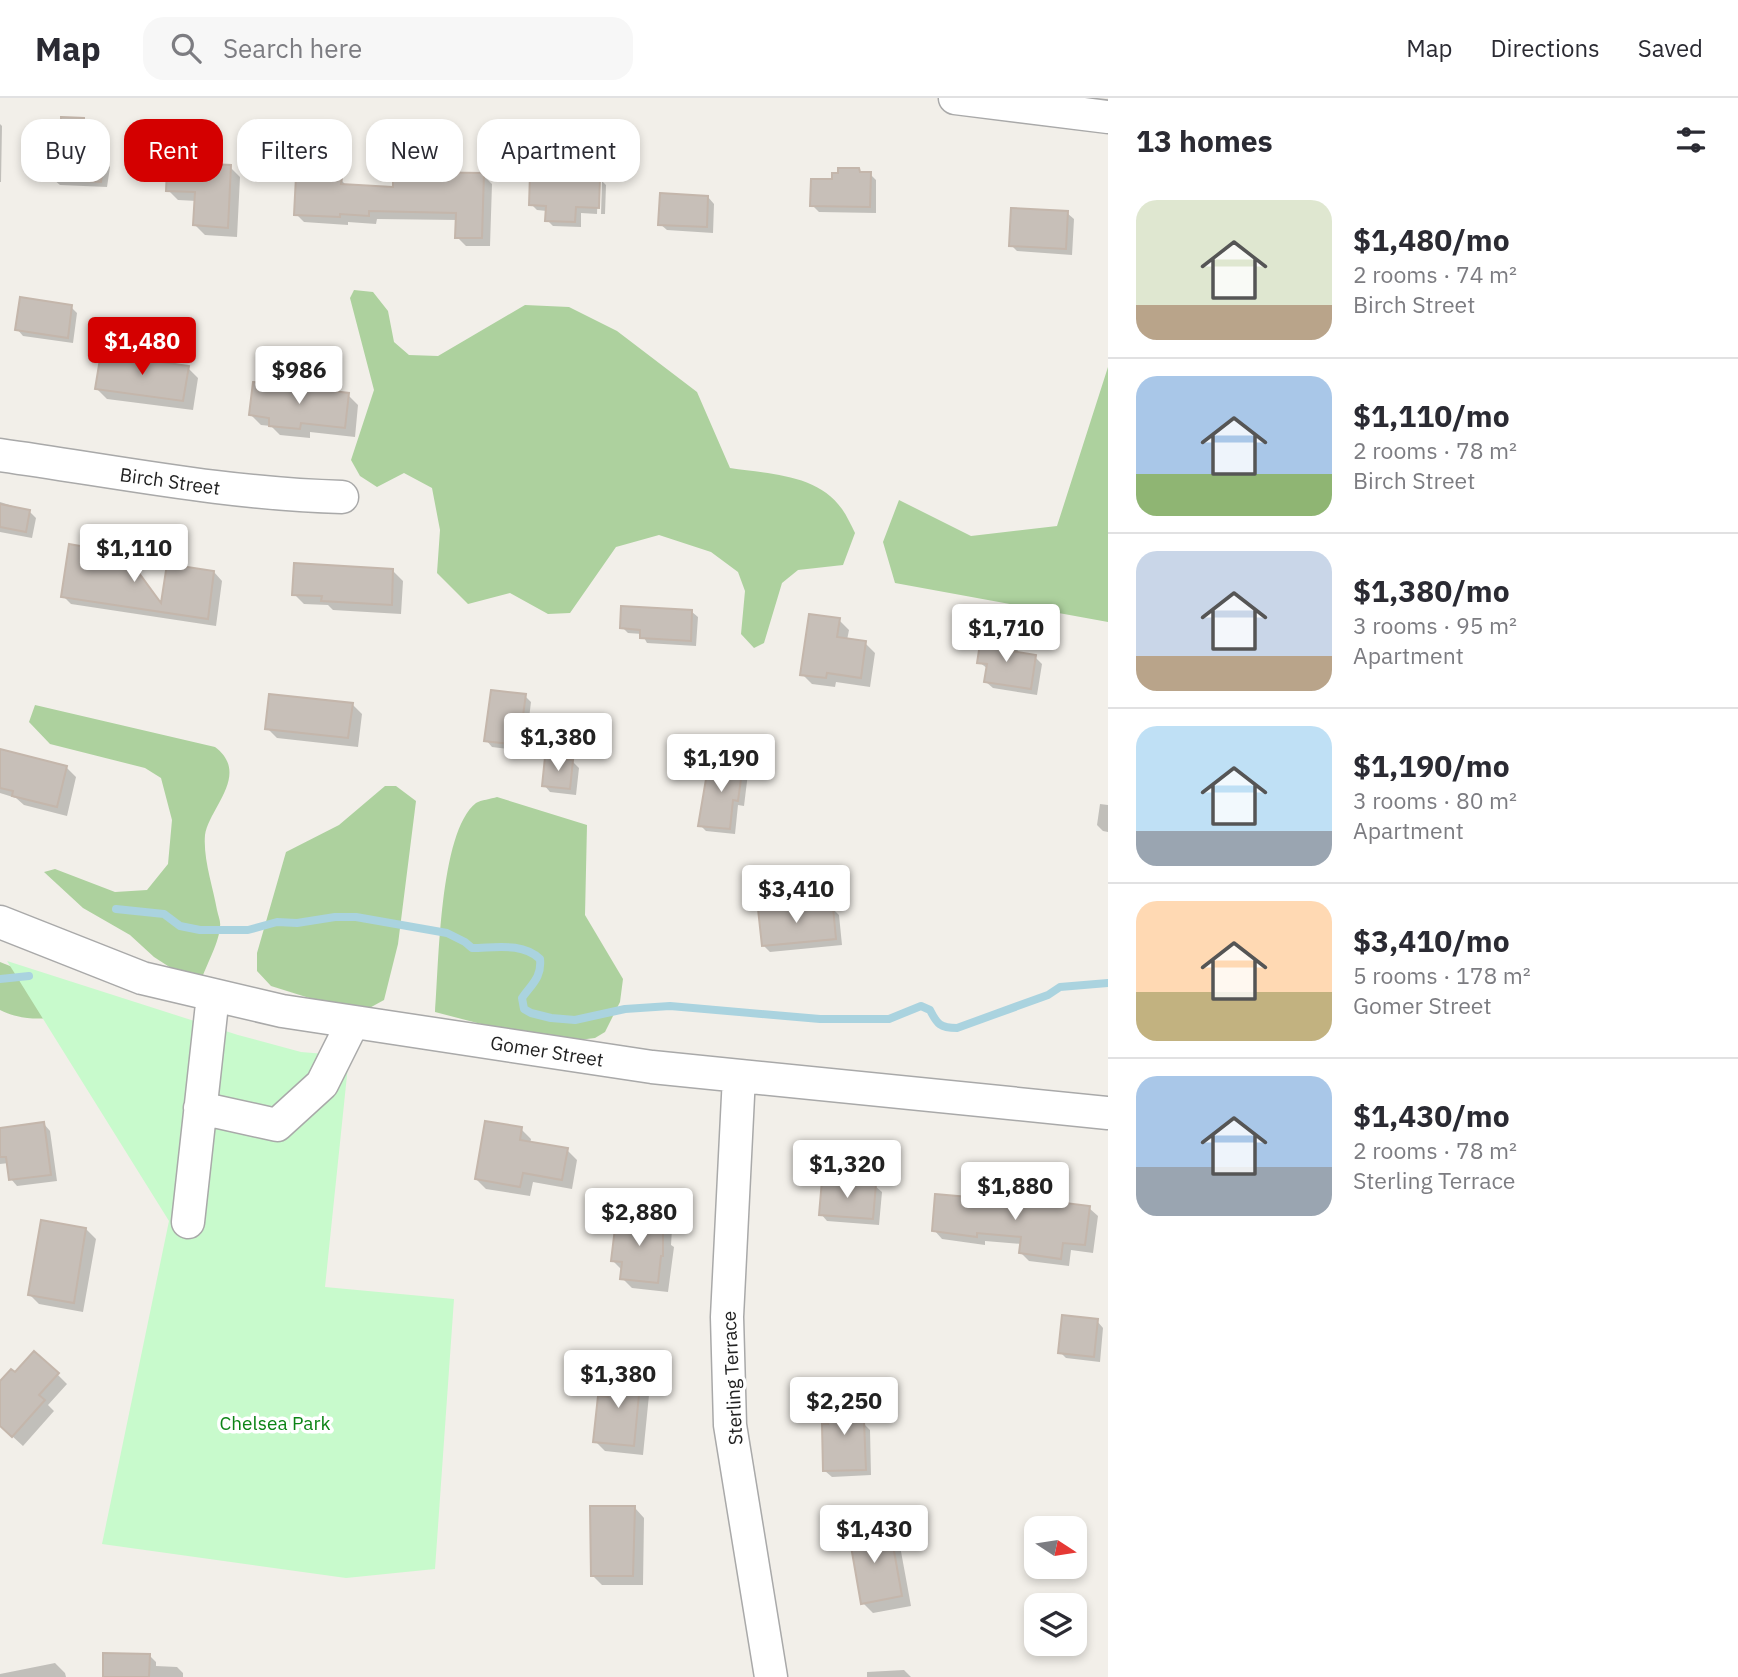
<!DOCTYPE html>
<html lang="en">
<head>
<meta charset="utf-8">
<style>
	body { margin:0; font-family:"IBM Plex Sans",sans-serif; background:#f7f7f7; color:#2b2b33; height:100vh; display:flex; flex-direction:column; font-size:26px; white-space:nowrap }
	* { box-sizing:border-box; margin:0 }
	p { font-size:23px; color:#7c7c81 }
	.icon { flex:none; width:38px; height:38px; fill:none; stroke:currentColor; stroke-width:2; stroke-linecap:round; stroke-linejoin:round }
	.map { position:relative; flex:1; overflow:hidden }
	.details { display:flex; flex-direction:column; background:#fff; width:630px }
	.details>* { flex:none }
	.guide { position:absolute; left:21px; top:21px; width:665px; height:63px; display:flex; gap:14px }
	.needle { width:46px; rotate:102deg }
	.buttons { position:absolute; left:1024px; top:1418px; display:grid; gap:14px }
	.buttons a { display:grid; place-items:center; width:63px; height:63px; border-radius:14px; background:#fff; box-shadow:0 4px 10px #0003; font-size:35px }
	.price { position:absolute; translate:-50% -60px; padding:0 16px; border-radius:7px; background:#fff; color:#222; font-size:23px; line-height:46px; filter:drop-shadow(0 2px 4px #0008) }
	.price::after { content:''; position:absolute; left:50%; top:42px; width:21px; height:16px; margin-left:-10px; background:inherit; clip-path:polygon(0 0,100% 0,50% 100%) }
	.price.on { background:#d40000; color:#fff }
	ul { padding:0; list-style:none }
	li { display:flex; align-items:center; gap:21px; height:175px; padding:0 28px }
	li+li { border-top:2px solid #e1e1e2 }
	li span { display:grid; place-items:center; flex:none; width:196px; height:140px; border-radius:21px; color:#555 }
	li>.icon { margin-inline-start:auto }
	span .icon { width:84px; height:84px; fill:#fffc; stroke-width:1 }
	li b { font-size:30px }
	h2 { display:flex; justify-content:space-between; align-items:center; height:84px; padding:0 28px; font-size:30px }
	.pill { padding:0 24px; border-radius:21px; background:#fff; box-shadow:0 4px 10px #0003; font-size:24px; line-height:63px }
	.pill.on { background:#d40000; color:#fff }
	header { display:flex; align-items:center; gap:42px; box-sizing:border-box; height:98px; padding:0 35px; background:#fff; border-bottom:2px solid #e1e1e2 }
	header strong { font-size:33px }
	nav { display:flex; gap:38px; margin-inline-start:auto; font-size:24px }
	.search { width:490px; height:63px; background:#f7f7f7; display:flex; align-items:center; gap:18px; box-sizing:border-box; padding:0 24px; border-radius:21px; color:#7c7c81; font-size:26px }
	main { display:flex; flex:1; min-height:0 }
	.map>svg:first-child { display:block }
	.forest { fill:#add19e }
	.park { fill:#c8facc }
	.shadow { fill:#0003 }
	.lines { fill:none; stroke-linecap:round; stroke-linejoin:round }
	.stream { stroke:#aad3df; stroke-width:8 }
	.building { fill:#c7bfb8; stroke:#c4b6ab; stroke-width:2 }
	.minor-casing { stroke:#a9a9a9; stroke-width:35 }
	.minor { stroke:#fff; stroke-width:32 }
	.labels { text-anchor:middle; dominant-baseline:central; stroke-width:7; stroke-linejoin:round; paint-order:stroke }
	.street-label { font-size:19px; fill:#222; stroke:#fff }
	.park-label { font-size:19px; fill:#0c8416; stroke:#fff }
</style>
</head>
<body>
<header>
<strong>Map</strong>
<div class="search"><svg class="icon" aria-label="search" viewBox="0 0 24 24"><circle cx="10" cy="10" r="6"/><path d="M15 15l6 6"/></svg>Search here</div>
<nav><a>Map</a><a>Directions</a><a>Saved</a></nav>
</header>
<main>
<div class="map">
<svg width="1108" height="1579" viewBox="0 0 1108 1579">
	<rect width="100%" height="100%" fill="#f2efe9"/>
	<!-- forest -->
	<path class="forest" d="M354 192 373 194 388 213 394 244 409 257 438 258 525 207 569 209 617 233 697 294 730 370C768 376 818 376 842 411 847 418 851 427 855 435L843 467 798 472 782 485 764 545 754 550 741 536 745 493 738 474 711 454 659 437 616 449 570 515 548 516 510 495 468 506 437 475 440 432 432 390 404 375 377 389 360 378 351 362 374 292 350 200Z
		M1108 269V524L895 485 883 444 899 402 971 438 1057 428Z
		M35 607 215 649C251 676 209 710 205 737 203 761 213 789 217 812 218 817 221 824 220 828 220 842 207 866 202 880L171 870 154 859 130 837 83 810 44 774 55 771 115 794 147 792 168 766 172 722 161 680 145 670 50 646 29 624Z
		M385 688H396L416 703 398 846 384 902 364 913H351L271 888 257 873V855L286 754 339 727Z
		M497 699 587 727 585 817 623 881 620 904 605 934 595 940 554 945 435 914C439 868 439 734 476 705 481 702 491 701 497 699Z
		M0 864 184 938C148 932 106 922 70 920 43 919 27 925 0 912Z"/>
	<!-- park -->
	<path class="park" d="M7 863 238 937 301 954 349 958 325 1189 454 1201 435 1471 346 1480 102 1446 169 1123Z"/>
	<!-- shadow -->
	<path class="shadow" d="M84 22 96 38V61L103 62 110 69 107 89 60 87 53 81Z
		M0 26 2 28 1 84H0Z
		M189 53 194 59 210 60 219 68 230 69 240 79 237 139 205 137 195 127 197 103 178 102 168 92Z
		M859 72 862 76H870L876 82V115L819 114 812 107 834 83Z
		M483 77 492 86 490 148H466L457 139V122L377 121 376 126 348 124V127L304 124 296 116 341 82 347 88 395 91Z
		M599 80 606 87 605 116H601L602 84H598L597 116 581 115V129L553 128 547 122V113L537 112 531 106Z
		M708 99 714 106 713 135 667 132 660 126Z
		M1067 115 1074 121 1072 157 1017 153 1011 147Z
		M71 209 77 215 73 245 23 238 17 231Z
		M188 270 198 280 193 312 107 301 97 291Z
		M348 297 358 307 355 339 310 334V340L280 337 271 328 261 327 251 317Z
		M0 404 29 413 36 420 32 440 0 434Z
		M124 458 163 507 214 474 222 483 216 528 71 506 63 498Z
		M393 473 403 483 401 516 333 512 328 507 304 506 294 496Z
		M692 514 698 519 696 548 647 545 642 536 628 535 622 529Z
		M839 522 849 532 847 542 865 545 875 555 870 589 836 584 835 589 812 586 802 576Z
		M1012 545 1018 551 1017 556 1035 559 1042 566 1037 597 993 590 986 584 988 571 979 564Z
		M525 598 531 604 525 653 492 649 486 642Z
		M352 606 362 616 358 649 277 640 267 630Z
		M0 653 66 669 76 679 67 718 24 707 16 700 0 695Z
		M743 661 749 667 744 708 738 707 735 736 706 733 700 727 723 678Z
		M572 663 579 670 576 697 550 694 544 687Z
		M1100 706 1108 707V734L1103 733 1097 727Z
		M832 810 839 817 842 847 770 854 764 848 801 812Z
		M44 1026 50 1033 57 1083 17 1088 11 1081 9 1065 0 1066V1032Z
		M521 1031 531 1041 530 1046 567 1052 577 1062 572 1091 533 1084 530 1098 486 1091 476 1081Z
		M875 1088 882 1094 879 1127 827 1123 821 1116Z
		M1089 1110 1098 1118 1093 1155 1071 1152 1069 1168 1029 1163 1021 1155 1022 1146 985 1143V1147L942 1141 934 1132Z
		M662 1121 672 1131 671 1147 674 1149 668 1194 632 1190 622 1180 623 1173 613 1163 625 1133Z
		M86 1131 96 1141 83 1214 39 1206 29 1196Z
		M1097 1223 1103 1230 1100 1264 1066 1260 1060 1254Z
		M57 1276 67 1286 48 1307 54 1313 23 1348 0 1327V1283L15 1277Z
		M641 1277 650 1287 643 1357 605 1353 595 1343Z
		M856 1301 862 1308 863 1325 870 1332 871 1377 832 1379 825 1373 830 1327Z
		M635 1410 644 1420 643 1487H602L592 1477Z
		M874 1428 885 1439 890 1438 900 1448 911 1508 873 1515 863 1505Z
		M150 1558 156 1564V1568L177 1569 183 1575V1579H105Z
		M55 1565 65 1575 66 1579H0V1576Z
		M904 1572 911 1579H867V1574Z"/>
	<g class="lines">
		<!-- stream -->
		<path class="stream" d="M116 811 164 816 180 828 200 832H248L277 824 297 825 335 819H356L447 835 465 844 472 850C495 850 522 844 540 861 542 879 532 886 522 900L524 911 531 915 551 920 575 922 625 911 670 908 820 921H889L921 908 930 912C937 926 940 930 957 930L1048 897 1060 889 1108 885
			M0 881 29 878"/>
	</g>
	<!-- building -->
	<path class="building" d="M61 19 84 20V29H90V58L104 61 101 84 51 81 53 29H61Z
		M168 51 190 52 189 57 211 58 210 66 231 67 228 130 193 127 195 94 166 93Z
		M838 70H859L860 74H871L870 109 810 108 811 81H832V75H838Z
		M402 74 484 75 482 140H455L456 115 369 113V118L340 116V119L294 117 296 78 342 80 341 86 393 89V81H401Z
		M530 76 600 79 599 110 576 109 575 124 545 123 546 108 529 107Z
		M660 95 708 98 707 129 658 127Z
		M1011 110 1068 113 1066 151 1009 148Z
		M20 199 72 207 68 240 15 232Z
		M101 255 189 268 183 303 95 291Z
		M253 284 349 295 345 330 301 325 300 331 269 328V320L249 317Z
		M0 406 30 412 26 434 0 429Z
		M69 446 125 456 161 505 167 466 214 473 208 521 61 499Z
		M294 465 393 471 392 507 321 503 322 498 292 497Z
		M621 508 692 512 691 543 640 540V532L620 530Z
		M809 516 840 520 837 539 866 543 861 580 827 575 826 580 800 577Z
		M981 539 1012 543 1011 553 1036 557 1031 591 984 584 987 566 977 565Z
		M491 592 526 596 519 647 484 643Z
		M269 596 353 605 348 640 265 631Z
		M0 651 67 668 57 709 12 698 13 693 0 690Z
		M722 658 744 659 738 703 733 702 730 731 698 728 707 675 722 676Z
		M545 659 573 662 570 691 542 688Z
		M798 807 799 810 808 811 833 809 836 841 762 848 758 811Z
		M485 1023 522 1029 520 1042 568 1050 562 1082 523 1075 520 1089 475 1081Z
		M44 1024 51 1077 9 1082 6 1059H0V1030Z
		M822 1082 876 1086 873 1121 819 1117Z
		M935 1096 1025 1104 1026 1100 1090 1108 1085 1147 1063 1145 1061 1161 1019 1155 1021 1139 977 1135V1139L932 1133Z
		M626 1116 663 1120V1158H661L658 1185 620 1181 622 1164 611 1163 615 1130 624 1131Z
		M41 1122 86 1130 74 1205 28 1197Z
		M1062 1217 1098 1221 1094 1259 1058 1255Z
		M34 1253 59 1275 39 1297 45 1302 12 1339 0 1328V1283L11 1271 15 1274Z
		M611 1272 641 1276 634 1348 593 1344 598 1298 608 1299Z
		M857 1299V1324L864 1323 866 1372 823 1373 822 1326H828V1301Z
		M590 1408H635L633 1478H591Z
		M875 1426 877 1439 891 1436 902 1498 861 1506 848 1431Z
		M103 1555 150 1556 149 1579H103Z"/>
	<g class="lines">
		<defs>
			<path id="minor" d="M955 0 1108 19
				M0 357C114 373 227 396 342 399
				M0 824 142 880 282 913 652 969 1108 1015
				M739 978 727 1219 730 1327 771 1579
				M200 1010 277 1027 322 986 353 924
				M188 1124 213 897"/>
		</defs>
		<!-- minor casing -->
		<use href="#minor" class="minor-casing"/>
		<!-- minor -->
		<use href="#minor" class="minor"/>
	</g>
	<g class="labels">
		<!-- street labels -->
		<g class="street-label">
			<text transform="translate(170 383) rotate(8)">Birch Street</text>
			<text transform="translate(547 953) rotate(9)">Gomer Street</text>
			<text transform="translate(732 1280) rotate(-93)">Sterling Terrace</text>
		</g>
		<!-- park labels -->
		<g class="park-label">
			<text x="275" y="1325">Chelsea Park</text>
		</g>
	</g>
</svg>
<div class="buttons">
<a><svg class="needle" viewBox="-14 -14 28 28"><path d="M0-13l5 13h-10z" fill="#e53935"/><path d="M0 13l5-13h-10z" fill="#7c7c81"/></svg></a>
<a><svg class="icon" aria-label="layers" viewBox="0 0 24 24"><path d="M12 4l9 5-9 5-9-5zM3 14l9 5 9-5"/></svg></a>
</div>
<b class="price on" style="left:142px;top:279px">$1,480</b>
<b class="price" style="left:299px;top:308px">$986</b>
<b class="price" style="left:134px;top:486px">$1,110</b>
<b class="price" style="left:1006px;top:566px">$1,710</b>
<b class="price" style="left:558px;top:675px">$1,380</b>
<b class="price" style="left:721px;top:696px">$1,190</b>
<b class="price" style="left:796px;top:827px">$3,410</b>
<b class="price" style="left:847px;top:1102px">$1,320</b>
<b class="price" style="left:1015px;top:1124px">$1,880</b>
<b class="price" style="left:639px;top:1150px">$2,880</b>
<b class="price" style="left:618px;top:1312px">$1,380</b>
<b class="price" style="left:844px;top:1339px">$2,250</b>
<b class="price" style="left:874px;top:1467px">$1,430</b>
<div class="guide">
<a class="pill">Buy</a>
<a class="pill on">Rent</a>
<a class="pill">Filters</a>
<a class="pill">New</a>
<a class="pill">Apartment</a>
</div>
</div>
<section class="details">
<h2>13 homes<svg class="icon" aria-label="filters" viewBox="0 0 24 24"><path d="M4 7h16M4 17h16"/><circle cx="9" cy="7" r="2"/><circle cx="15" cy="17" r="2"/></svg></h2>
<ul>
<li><span style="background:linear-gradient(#dfe7d0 75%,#b9a48a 0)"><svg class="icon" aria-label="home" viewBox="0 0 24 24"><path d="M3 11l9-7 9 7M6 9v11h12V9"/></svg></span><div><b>$1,480/mo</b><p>2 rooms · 74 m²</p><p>Birch Street</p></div></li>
<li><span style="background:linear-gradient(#a9c7e8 70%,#8fb573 0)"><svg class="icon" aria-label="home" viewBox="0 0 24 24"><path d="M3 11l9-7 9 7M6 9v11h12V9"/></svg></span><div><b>$1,110/mo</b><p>2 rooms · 78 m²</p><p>Birch Street</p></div></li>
<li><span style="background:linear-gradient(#c9d6e8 75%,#b9a48a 0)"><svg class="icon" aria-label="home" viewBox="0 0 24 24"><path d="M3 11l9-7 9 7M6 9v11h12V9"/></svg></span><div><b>$1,380/mo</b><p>3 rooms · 95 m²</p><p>Apartment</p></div></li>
<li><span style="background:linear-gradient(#bfe0f5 75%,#9aa5b1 0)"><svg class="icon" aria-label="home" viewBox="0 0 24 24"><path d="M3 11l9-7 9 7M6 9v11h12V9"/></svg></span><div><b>$1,190/mo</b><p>3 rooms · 80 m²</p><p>Apartment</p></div></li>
<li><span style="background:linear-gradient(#ffd9b3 65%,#c2b280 0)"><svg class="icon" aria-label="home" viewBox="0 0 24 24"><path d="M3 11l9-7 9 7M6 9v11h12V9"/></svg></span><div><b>$3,410/mo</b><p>5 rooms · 178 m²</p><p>Gomer Street</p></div></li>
<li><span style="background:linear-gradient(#a9c7e8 65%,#9aa5b1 0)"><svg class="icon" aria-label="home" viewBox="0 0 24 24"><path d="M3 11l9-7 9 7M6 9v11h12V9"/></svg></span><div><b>$1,430/mo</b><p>2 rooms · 78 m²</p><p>Sterling Terrace</p></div></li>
</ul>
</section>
</main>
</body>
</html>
